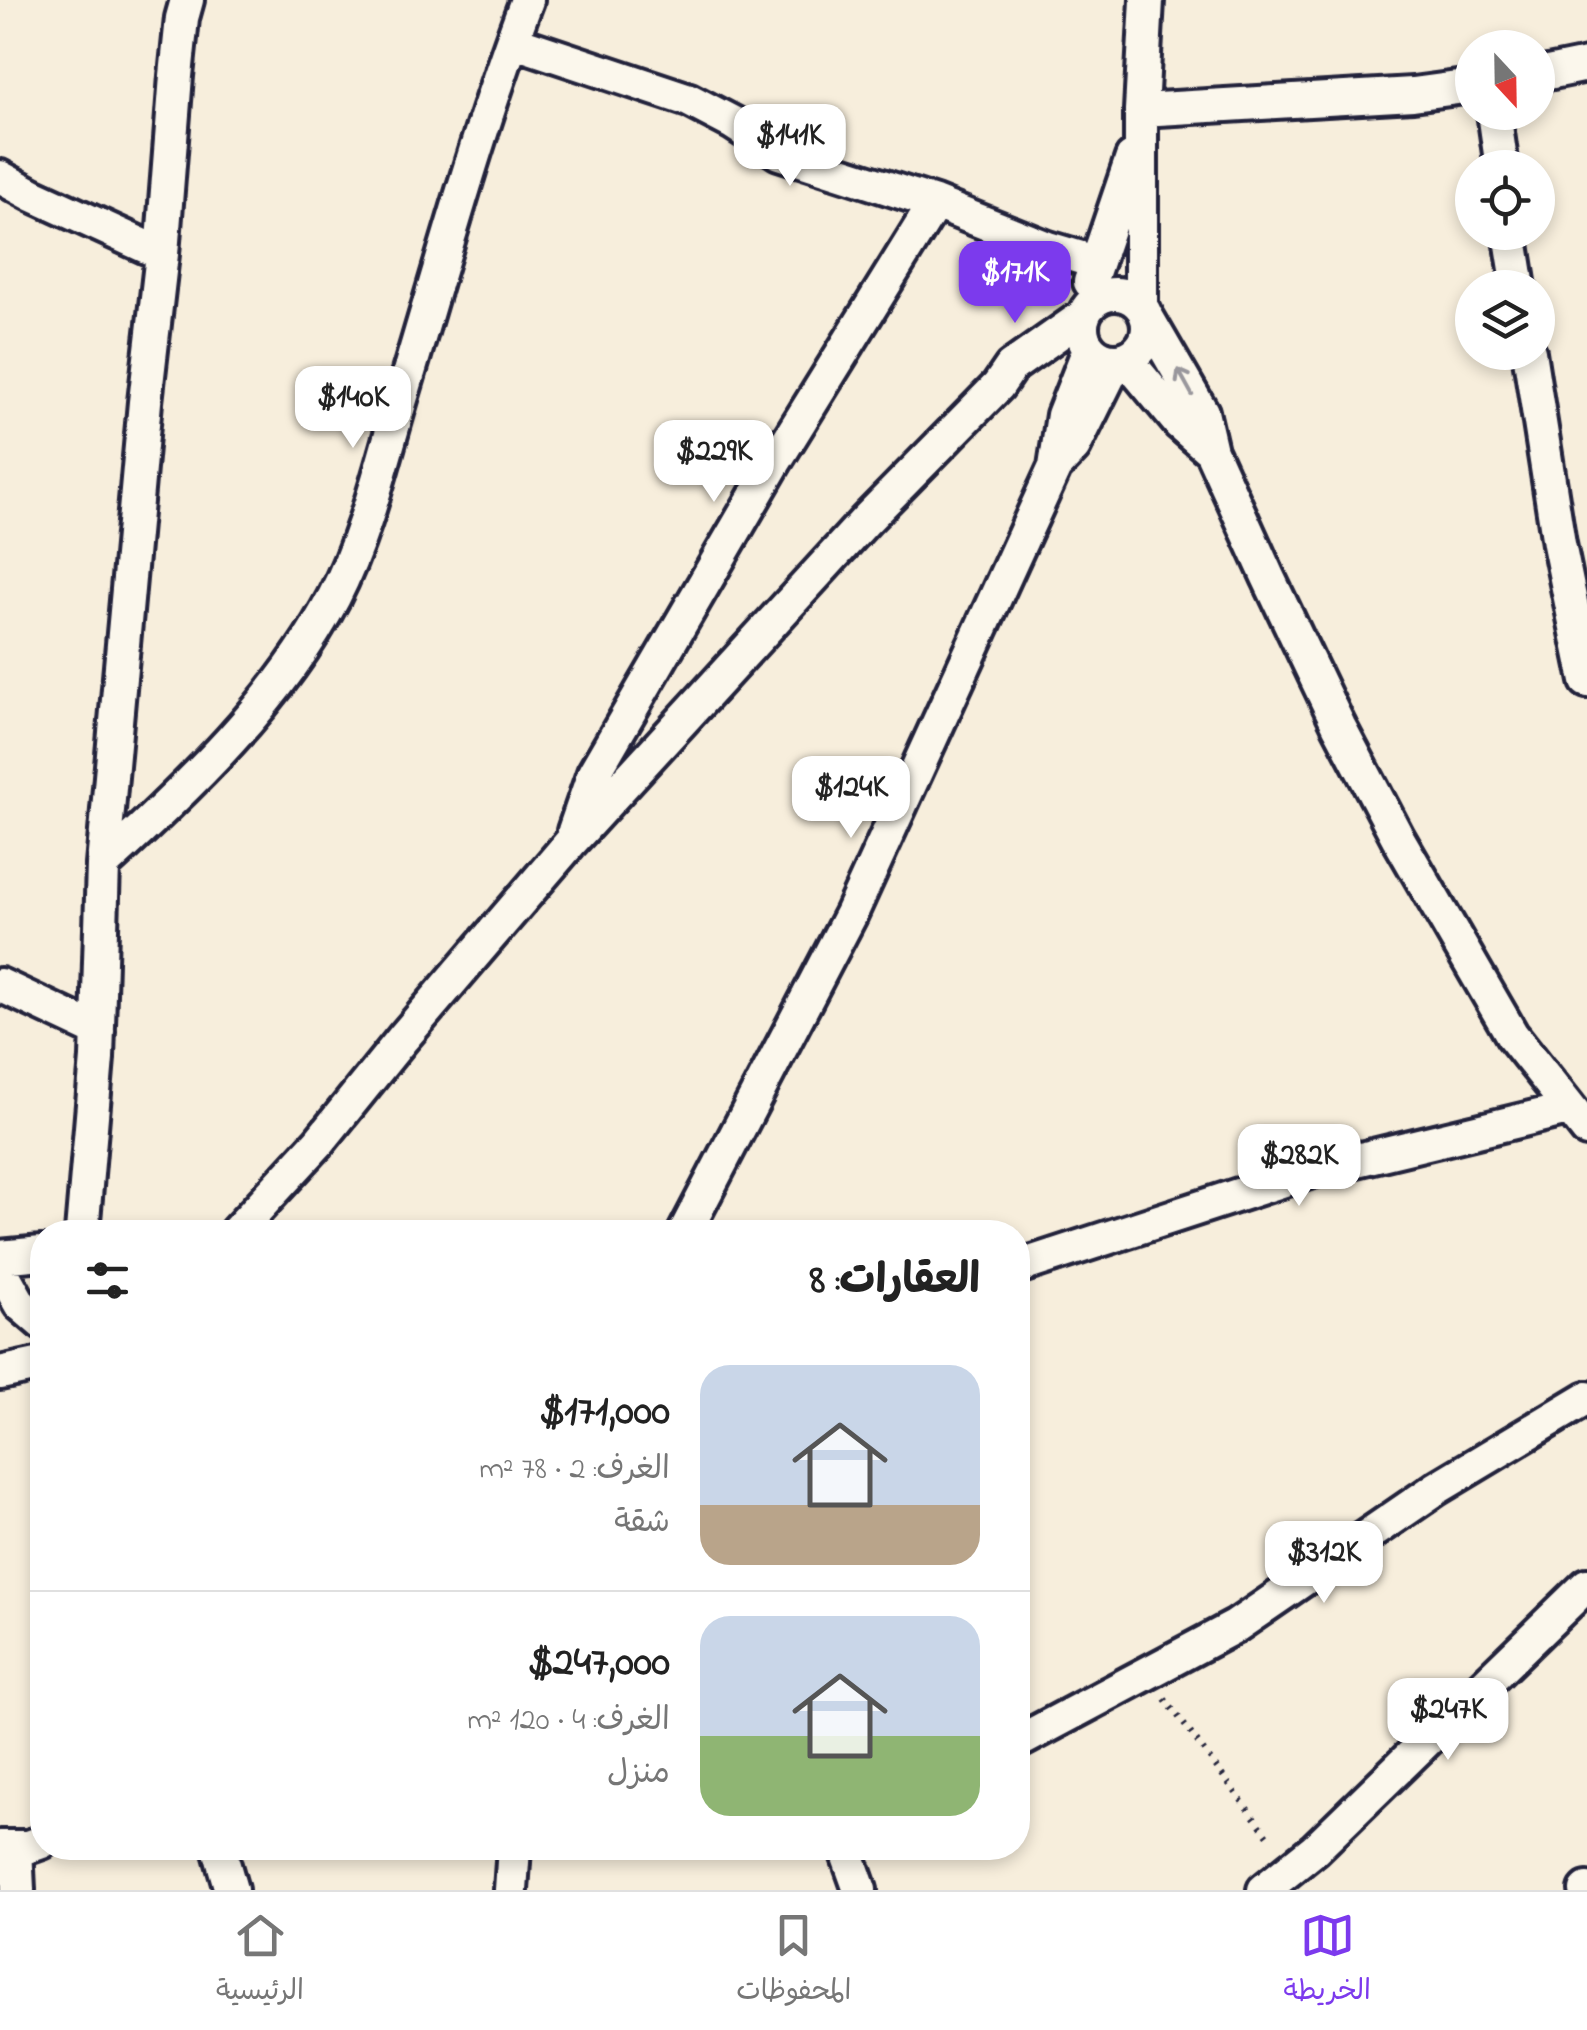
<!DOCTYPE html>
<html lang="ar">
<head>
<meta charset="utf-8">
<style>
	body { margin:0; font-family:"Indie Flower","Playpen Sans Arabic",sans-serif; background:#f6f6f6; color:#222; direction:rtl; height:100vh; display:flex; flex-direction:column; font-size:38px; white-space:nowrap }
	* { box-sizing:border-box; margin:0 }
	p { font-size:32px; color:#767676 }
	.icon { flex:none; width:55px; height:55px; fill:none; stroke:currentColor; stroke-width:2; stroke-linecap:round; stroke-linejoin:round }
	.map { position:relative; flex:1; overflow:hidden; direction:ltr }
	.panel { position:absolute; left:30px; top:1220px; width:1000px; height:640px; display:flex; flex-direction:column; background:#fff; border-radius:40px; box-shadow:0 5px 15px #0003; direction:rtl }
	.panel>* { flex:none }
	.needle { width:65px; rotate:158deg }
	.buttons { position:absolute; left:1455px; top:30px; display:grid; gap:20px }
	.buttons a { display:grid; place-items:center; width:100px; height:100px; border-radius:50%; background:#fff; box-shadow:0 5px 15px #0003; font-size:50px }
	.price { position:absolute; translate:-50% -85px; padding:0 22px; border-radius:20px; background:#fff; color:#222; font-size:32px; line-height:65px; filter:drop-shadow(0 2px 5px #0008) }
	.price::after { content:''; position:absolute; left:50%; top:60px; width:30px; height:22px; margin-left:-15px; background:inherit; clip-path:polygon(0 0,100% 0,50% 100%) }
	.price.active { background:#7c3aed; color:#fff }
	ul { padding:0; list-style:none }
	li { display:flex; align-items:center; gap:30px; height:250px; padding:0 50px }
	li+li { border-top:2px solid #e0e0e0 }
	li span { display:grid; place-items:center; flex:none; width:280px; height:200px; border-radius:30px; color:#555 }
	li>.icon { margin-inline-start:auto }
	span .icon { width:120px; height:120px; fill:#fffc; stroke-width:1 }
	li b { font-size:42px }
	h2 { display:flex; justify-content:space-between; align-items:center; height:120px; padding:0 50px; font-size:42px }
	.dock { display:flex; justify-content:space-around; align-items:center; height:140px; border-top:2px solid #e0e0e0; background:#fff; font-size:28px; color:#767676 }
	.dock a { display:grid; justify-items:center; gap:5px }
	.dock .active { color:#7c3aed }
	.map>svg:first-child { display:block }
	.lines { fill:none; stroke-linecap:round; stroke-linejoin:round }
	.minor-casing { stroke:#22223b; stroke-width:40 }
	.path { stroke:#22223b; stroke-width:6; stroke-dasharray:2.5 8; stroke-linecap:butt }
	.minor { stroke:#fbf7ec; stroke-width:32 }
	.oneway { stroke:#99979c }
</style>
</head>
<body>
<div class="map">
<svg width="1587" height="1890" viewBox="0 0 1587 1890">
	<rect width="100%" height="100%" fill="#f7eedc"/>
	<filter id="ink" filterUnits="userSpaceOnUse"><feTurbulence type="fractalNoise" baseFrequency=".01" numOctaves="2"/><feDisplacementMap in="SourceGraphic" scale="20" xChannelSelector="R" yChannelSelector="G"/><feConvolveMatrix kernelMatrix="1 2 1 2 8 2 1 2 1" color-interpolation-filters="sRGB"/></filter>
	<g filter="url(#ink)">
		<g class="lines">
			<defs>
				<path id="minor" d="M512 41 689 100 733 123 779 153 935 203 1048 248 1095 262
					M1538 75 1587 65
					M1141 110 1413 94 1472 86
					M1494 112 1502 168
					M0 177 33 195 162 254
					M1510 232 1519 288
					M1090 282 1132 158
					M1082 327a33 33 0 1 1 66 0a33 33 0 1 1-66 0Z
					M1141 305V110L1147 0
					M1147 317 1202 412 1211 451 1268 577 1339 726 1398 838 1512 1035 1587 1130
					M1529 352 1559 544 1587 681
					M1126 359 1180 424 1211 451
					M1055 467 1063 415 1089 349
					M574 831 594 773 776 460 935 203
					M103 865C189 786 279 702 334 597 367 533 383 458 404 389 443 259 479 127 527 0
					M0 985 98 1031
					M82 1232 97 1058 103 865 145 402 162 254 176 76 182 18 187 0
					M236 1232 319 1142 403 1038 570 843 866 520 998 386 1011 367 1083 316
					M685 1232 851 914 1055 467 1074 447 1117 360
					M0 1257 42 1253
					M1018 1267 1315 1170 1568 1109
					M0 1268 20 1304 42 1323
					M0 1373 42 1364
					M1018 1742 1236 1626 1437 1488 1587 1398
					M0 1847H28L42 1842
					M16 1848 18 1890
					M219 1848 231 1890
					M845 1848 860 1890
					M511 1890 514 1848
					M1264 1890 1315 1849 1587 1585
					M1586 1890 1587 1889"/>
			</defs>
			<!-- minor casing -->
			<use href="#minor" class="minor-casing"/>
			<!-- path -->
			<path class="path" d="M1165 1699 1272 1841"/>
			<!-- minor -->
			<use href="#minor" class="minor"/>
		</g>
		<!-- one-way arrows -->
		<defs><path id="oneway-shaft" d="M-6 0H5M1.5-3L5.5 0L1.5 3" fill="none" stroke-width="1.6" stroke-linecap="round" stroke-linejoin="round" transform="scale(2.5)"/></defs>
		<use class="oneway" href="#oneway-shaft" transform="translate(1185 382) rotate(-119)"/>
	</g>
</svg>
<div class="buttons">
<a><svg class="needle" viewBox="-14 -14 28 28"><path d="M0-13l5 13h-10z" fill="#e53935"/><path d="M0 13l5-13h-10z" fill="#767676"/></svg></a>
<a><svg class="icon" aria-label="locate" viewBox="0 0 24 24"><circle cx="12" cy="12" r="6"/><path d="M12 2v4M12 18v4M2 12h4M18 12h4"/></svg></a>
<a><svg class="icon" aria-label="layers" viewBox="0 0 24 24"><path d="M12 4l9 5-9 5-9-5zM3 14l9 5 9-5"/></svg></a>
</div>
<b class="price" style="left:790px;top:189px">$141K</b>
<b class="price active" style="left:1015px;top:326px">$171K</b>
<b class="price" style="left:353px;top:451px">$140K</b>
<b class="price" style="left:714px;top:505px">$229K</b>
<b class="price" style="left:851px;top:841px">$124K</b>
<b class="price" style="left:1299px;top:1209px">$282K</b>
<b class="price" style="left:1324px;top:1606px">$312K</b>
<b class="price" style="left:1448px;top:1763px">$247K</b>
<section class="panel">
<h2>العقارات: 8<svg class="icon" aria-label="filters" viewBox="0 0 24 24"><path d="M4 7h16M4 17h16"/><circle cx="9" cy="7" r="2"/><circle cx="15" cy="17" r="2"/></svg></h2>
<ul>
<li><span style="background:linear-gradient(#c9d6e8 70%,#b9a48a 0)"><svg class="icon" aria-label="home" viewBox="0 0 24 24"><path d="M3 11l9-7 9 7M6 9v11h12V9"/></svg></span><div><b>$171,000</b><p>الغرف: 2 · 78 m²</p><p>شقة</p></div></li>
<li><span style="background:linear-gradient(#c9d6e8 60%,#8fb573 0)"><svg class="icon" aria-label="home" viewBox="0 0 24 24"><path d="M3 11l9-7 9 7M6 9v11h12V9"/></svg></span><div><b>$247,000</b><p>الغرف: 4 · 120 m²</p><p>منزل</p></div></li>
</ul>
</section>
</div>
<nav class="dock">
<a class="active"><svg class="icon" aria-label="map" viewBox="0 0 24 24"><path d="M3 6l6-2 6 2 6-2v14l-6 2-6-2-6 2zM9 4v14M15 6v14"/></svg>الخريطة</a>
<a><svg class="icon" aria-label="saved" viewBox="0 0 24 24"><path d="M7 4h10v16l-5-4-5 4z"/></svg>المحفوظات</a>
<a><svg class="icon" aria-label="home" viewBox="0 0 24 24"><path d="M3 11l9-7 9 7M6 9v11h12V9"/></svg>الرئيسية</a>
</nav>
</body>
</html>
